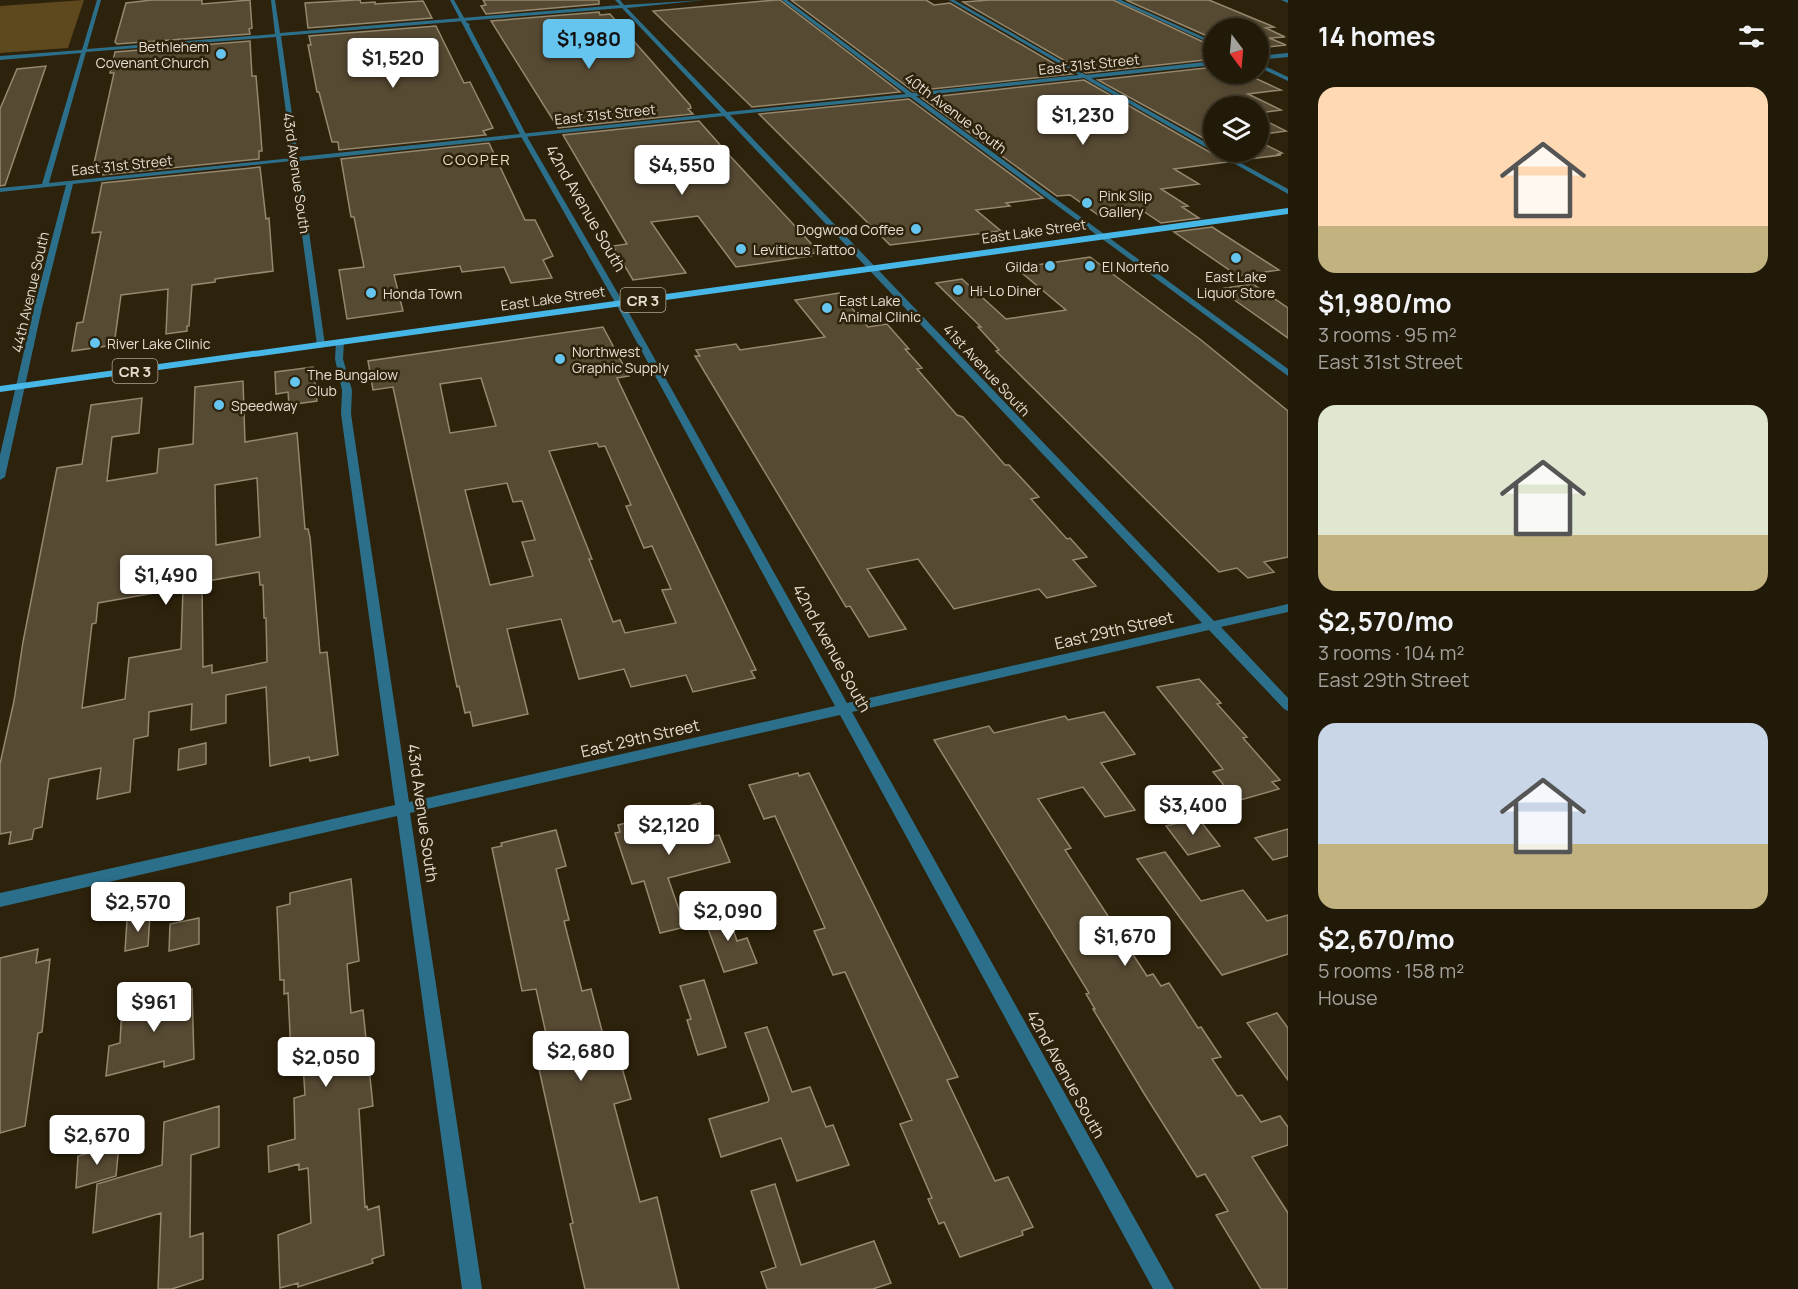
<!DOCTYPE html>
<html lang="en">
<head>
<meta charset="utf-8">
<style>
	body { margin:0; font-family:Manrope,sans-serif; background:#2e2716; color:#f1f3f6; height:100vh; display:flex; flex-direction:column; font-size:22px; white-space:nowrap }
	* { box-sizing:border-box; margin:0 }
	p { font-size:20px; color:#a2a19c }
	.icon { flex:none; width:33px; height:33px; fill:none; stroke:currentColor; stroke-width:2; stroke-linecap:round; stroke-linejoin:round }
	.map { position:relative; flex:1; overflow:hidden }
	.sheet { display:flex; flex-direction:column; background:#221a08; width:510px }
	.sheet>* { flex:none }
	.needle { width:39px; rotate:164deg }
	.tools { position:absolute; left:1203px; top:18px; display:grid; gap:12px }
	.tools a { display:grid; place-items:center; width:66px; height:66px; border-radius:50%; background:#221a08; box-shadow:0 3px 9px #0003,0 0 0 2px #3f3829; font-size:30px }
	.price { position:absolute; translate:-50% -51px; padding:0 14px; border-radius:6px; background:#fff; color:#222; font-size:20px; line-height:39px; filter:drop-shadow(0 2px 3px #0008) }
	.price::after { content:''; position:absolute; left:50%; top:36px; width:18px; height:14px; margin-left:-9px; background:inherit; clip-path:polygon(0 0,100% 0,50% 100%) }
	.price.current { background:#65c5ee; color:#111 }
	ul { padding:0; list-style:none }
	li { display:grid; align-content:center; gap:12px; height:318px; padding:0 30px }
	li span { display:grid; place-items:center; height:186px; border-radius:18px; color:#555 }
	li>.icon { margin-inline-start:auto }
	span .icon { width:108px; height:108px; fill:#fffc; stroke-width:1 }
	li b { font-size:26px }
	h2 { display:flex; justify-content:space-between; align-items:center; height:72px; padding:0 30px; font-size:26px }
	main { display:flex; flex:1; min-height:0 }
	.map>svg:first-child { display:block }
	.green { fill:#5e481d }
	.building { fill:#574a33; stroke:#96886f; stroke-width:1.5; fill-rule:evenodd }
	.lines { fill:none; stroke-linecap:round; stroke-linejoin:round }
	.minor { fill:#2c6f8b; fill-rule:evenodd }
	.tertiary { fill:#2c6f8b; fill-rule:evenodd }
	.primary { fill:#46b7e6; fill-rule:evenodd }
	.poi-dot { fill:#65c5ee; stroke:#2d220b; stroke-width:2 }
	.labels { text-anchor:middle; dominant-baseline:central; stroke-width:5; stroke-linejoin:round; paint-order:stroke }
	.far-poi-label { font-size:14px; fill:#e5ddd0; stroke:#2d220b; text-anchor:start }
	.far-street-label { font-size:14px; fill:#e5ddd0; stroke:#2d220b }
	.far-neighbourhood-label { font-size:15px; letter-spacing:1.5px; fill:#ebdcc0; stroke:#2d220b }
	.shield { fill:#2d220b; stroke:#aea595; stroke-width:1.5 }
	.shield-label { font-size:15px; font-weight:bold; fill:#e5ddd0 }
	.street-label { font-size:16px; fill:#e5ddd0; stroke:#2d220b }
</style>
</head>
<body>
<main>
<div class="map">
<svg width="1288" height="1289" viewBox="0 0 1288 1289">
	<rect width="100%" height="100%" fill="#2d220b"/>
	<!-- green -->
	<path class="green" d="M84 0 68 48 0 53V6Z"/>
	<!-- building -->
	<path class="building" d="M152 0H202V4L250 0 252 28 249 29 250 34 117 44 115 42 126 3Z
		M356 0H360L361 3 375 2V4L423 1 432 18 308 28 305 3Z
		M483 0H599V4L486 14 481 6 486 5Z
		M776 0H780L900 92 752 107 653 11Z
		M791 0H926L934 5 950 3 1072 74 913 91Z
		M989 0H1113L1214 47V53L1203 54 1214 59 1086 73 963 2Z
		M1126 0H1209L1274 27 1266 28 1285 37 1269 38 1286 45 1258 48V28H1214V39Z
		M599 12 600 15 610 14 690 105 691 108 688 109 693 114 558 128 491 21Z
		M436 26 464 83 470 82 493 128 483 131 486 135 339 150 338 142H332L319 92H317L308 45H311L309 36Z
		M250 41 252 76H256L260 123 262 151H259V159L103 175 105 167 93 168 114 73H110L115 52Z
		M46 66 5 185 0 186V109L17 69Z
		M1214 67V74H1246L1281 90 1248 94 1281 110 1258 113V106H1214V144L1098 80Z
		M1084 80 1227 162 1174 169 1199 184 1161 189 1188 206 1182 207 1199 218 1161 223 1143 211 1101 217 1070 195 1057 196 922 98Z
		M909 99 1043 198 1006 203 1010 206 976 210 1001 231 890 245 759 114Z
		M1258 117 1286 131 1258 135Z
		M699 121 730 156 819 252 810 254 811 256 736 267 698 216 651 222 686 273 633 280 613 246 627 244 563 135Z
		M1258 141 1282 153 1278 154 1281 155 1241 160 1225 152H1258Z
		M489 143 525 220H535L553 256 543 260 552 278 511 283 504 267 462 272 460 266 394 275 403 311 347 319 339 270 364 267 354 217H351L341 159Z
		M260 167 266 219 269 218 273 271 215 279V282L192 285 189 326H187V331L166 334 168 289 121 295 114 345 72 351 77 323 83 322 101 232 92 233 102 183Z
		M1212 227 1279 270 1238 276 1174 232Z
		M1090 257 1201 340 1288 411V557L1264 562 1274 572 1248 578 1237 568 1219 572 996 351 999 350 978 327H981L936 283 962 279 1006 319 1066 310 1016 268Z
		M1253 284 1288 308V338L1219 289Z
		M839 293 868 327 887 324 909 349H905L922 368 917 369 957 415 963 417 1005 465H1009L1039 497 1031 499 1067 539 1070 538 1087 557 1073 560 1096 586 1047 598 1039 589 954 609 918 559 867 569 906 629 869 637 850 606 846 607 695 356H700L696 350 736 344 740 350 825 337 795 300Z
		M603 327 629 376 617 378 756 670 751 671 755 678 693 692 686 675 631 687 624 669 579 679 561 619 507 629 528 714 473 726 470 712 465 713 459 686 457 687 393 387 373 390 368 361ZM481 378 496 426 450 433 440 384ZM597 443 599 447 605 446 631 505 626 506 644 548 652 546 671 589 662 590 676 623 625 633 620 620 613 622 589 559H592L549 451ZM507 483 513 502 522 501 535 540 522 542 533 576 490 585 465 490Z
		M313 367 317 401 289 405 288 392 276 394 275 372Z
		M243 381 245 442 297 433 305 529H308L310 537 320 653 327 652 338 755 310 761 309 757 270 766 266 687 226 695V723L191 730 192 704 149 712 148 736 134 739 130 792 97 799 101 768 49 779 42 827 34 829 32 839 9 844 11 832 0 834V764L14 701 23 642 57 468 82 464 91 405 142 398 139 433 112 437 107 481 157 473 159 449 193 444 195 387ZM257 478 260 537 216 545 215 485ZM259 572 260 585H263L264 618H266L267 662 212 673V665L203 667 202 582ZM183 588 181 649 129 658 125 699 82 708 92 624 96 623 98 603Z
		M1199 679 1221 703 1217 704 1247 737 1243 738 1280 780 1272 782 1279 789 1237 801 1213 772 1223 769 1157 687Z
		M1104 712 1135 754 1101 763 1135 810 1105 817 1083 787 1038 799 1071 848 1065 850 1147 976 1153 974 1161 986 1169 983 1198 1028 1201 1027 1221 1057 1212 1059 1237 1096 1242 1095 1261 1122 1280 1116 1288 1127V1145L1252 1157 1288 1213V1289H1261L1216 1215 1228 1211 1205 1174 1197 1177 1145 1095 1093 1009H1095L1086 994 1089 993 934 740 989 726 994 733 1065 716 1068 720Z
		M206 743V764L178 770 179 749Z
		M798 773 799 776 809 773 958 1077 947 1080 993 1177 995 1181 1008 1177 1033 1227 1022 1231 1023 1235 960 1257 944 1222 939 1224 928 1199 932 1198 900 1124 912 1120 845 972 833 975 814 931 825 928 775 816 764 819 749 785Z
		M700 803 713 836 719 835 730 862 668 878 685 927 660 933 644 881 632 884 615 833 620 832 618 825Z
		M1198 818 1220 846 1188 855 1166 826Z
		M1288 829V856L1273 860 1255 838Z
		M556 830 566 866 556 869 569 920 564 921 582 991 591 989 607 1050 616 1047 631 1099 614 1104 640 1202 657 1197 679 1289H585L570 1224 573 1223 539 1069 553 1065 536 989 522 991 492 848 502 846 501 843Z
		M1165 852 1201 901 1243 890 1267 921 1288 915V954L1222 975 1137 859Z
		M351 879 359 961 347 964 351 1013 363 1010 373 1106 359 1109 365 1207 367 1206 368 1210 379 1206 384 1255 372 1259 373 1263 298 1287V1283L280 1288 278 1235 311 1223 308 1168 299 1170V1164L269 1172 268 1146 295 1139 294 1098 305 1095 302 1050 291 1053 288 993 284 994V980H280L277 907 290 904V893Z
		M726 909 737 941 747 938 757 963 724 972 703 915Z
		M150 915 148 946 125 951 127 920Z
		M199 918V944L169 951 170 924Z
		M38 949 36 963 50 959 42 1032 38 1033 25 1126 0 1133V958Z
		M704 980 726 1047 698 1055 687 1020 691 1019 680 986Z
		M192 989 194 1059 164 1067V1061L106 1076 109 1046 120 1043 122 1005Z
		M1277 1013 1288 1028V1080L1247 1023Z
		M767 1027 792 1092 810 1087 826 1127 833 1125 849 1165 797 1181 781 1138 721 1157 709 1119 768 1102 769 1099 745 1033Z
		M219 1106V1147L191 1155 190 1237 203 1233V1279L172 1289H158L161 1213 93 1233 97 1184 162 1165 164 1122Z
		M119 1145 116 1176 76 1188 78 1156Z
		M775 1184 801 1265 874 1241 891 1283 873 1289H767L761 1272 776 1267 751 1191Z"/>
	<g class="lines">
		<!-- minor -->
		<path class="minor" d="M97 0H101L87 49 275 34 271 0H275L280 33 620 5 615 0H620L624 5 705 0 627 8 727 112 906 94 782 0H787L912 93 1079 75 949 0H954L1086 75 1214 61V65L1091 78 1214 147V152H1221L1288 189V194L1084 78 916 96 1288 369V376L910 97 730 115 1214 621 1288 604V612L1221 627 1288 698V711L1284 709 1209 630 852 712 1174 1289H1153L840 715 410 813 482 1289H462L397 816 0 907V893L395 805 341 414 342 390 335 359 336 342 340 339 344 342 343 359 352 390 351 414 409 802 835 706 616 304 620 302 624 304 847 703 1202 623 724 116 299 161 325 345 321 348 317 345 292 161 73 184 42 308 5 477 0 480V455L34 308 66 185 0 192V188L42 184 81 53 0 60V56L82 50ZM622 8 721 113 298 157 281 36ZM276 37 292 158 49 183 86 52Z
			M1115 0H1121L1214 42V45Z
			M1281 0H1288V3Z
			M1288 53V57L1258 60V56Z
			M1258 63 1288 77V81L1258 67Z"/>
		<!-- tertiary -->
		<path class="tertiary" d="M450 0H454L467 23 470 24 469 26 529 140 624 304 623 306 616 304 523 140Z"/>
		<!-- primary -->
		<path class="primary" d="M1288 208V214L0 392V386Z"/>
	</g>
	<!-- markers -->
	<g class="poi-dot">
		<circle cx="221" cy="54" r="6"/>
		<circle cx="1087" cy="203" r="6"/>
		<circle cx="916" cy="229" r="6"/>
		<circle cx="741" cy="249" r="6"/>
		<circle cx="1236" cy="258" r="6"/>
		<circle cx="1050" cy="266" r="6"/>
		<circle cx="1090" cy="266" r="6"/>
		<circle cx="958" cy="290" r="6"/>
		<circle cx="371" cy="293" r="6"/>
		<circle cx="827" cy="308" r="6"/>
		<circle cx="95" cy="343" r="6"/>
		<circle cx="560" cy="359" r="6"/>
		<circle cx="295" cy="382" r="6"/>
		<circle cx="219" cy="405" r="6"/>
	</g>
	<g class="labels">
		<!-- far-poi labels -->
		<g class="far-poi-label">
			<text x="209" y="46" text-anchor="end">Bethlehem<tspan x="209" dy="16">Covenant Church</tspan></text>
			<text x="1099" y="195">Pink Slip<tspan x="1099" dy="16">Gallery</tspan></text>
			<text x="904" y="229" text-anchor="end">Dogwood Coffee</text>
			<text x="753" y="249">Leviticus Tattoo</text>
			<text x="1038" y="266" text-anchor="end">Gilda</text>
			<text x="1102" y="266">El Norteño</text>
			<text x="1236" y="276" text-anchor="middle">East Lake<tspan x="1236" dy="16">Liquor Store</tspan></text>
			<text x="970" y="290">Hi-Lo Diner</text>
			<text x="383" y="293">Honda Town</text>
			<text x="839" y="300">East Lake<tspan x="839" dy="16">Animal Clinic</tspan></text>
			<text x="107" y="343">River Lake Clinic</text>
			<text x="572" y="351">Northwest<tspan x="572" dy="16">Graphic Supply</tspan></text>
			<text x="307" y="374">The Bungalow<tspan x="307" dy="16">Club</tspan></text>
			<text x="231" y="405">Speedway</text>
		</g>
		<!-- far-street labels -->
		<g class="far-street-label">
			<text transform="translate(1089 64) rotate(-6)">East 31st Street</text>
			<text transform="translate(956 113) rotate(37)">40th Avenue South</text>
			<text transform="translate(605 114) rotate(-6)">East 31st Street</text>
			<text transform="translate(122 165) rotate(-6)">East 31st Street</text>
			<text transform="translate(297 173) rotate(82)">43rd Avenue South</text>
			<text transform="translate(1034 231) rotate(-8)">East Lake Street</text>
			<text transform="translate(30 292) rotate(-77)">44th Avenue South</text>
			<text transform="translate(553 298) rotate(-8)">East Lake Street</text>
			<text transform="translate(987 370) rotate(47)">41st Avenue South</text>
		</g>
		<!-- far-neighbourhood labels -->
		<g class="far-neighbourhood-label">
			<text x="477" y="159">COOPER</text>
		</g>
		<!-- shield labels -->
		<g class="shield">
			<rect x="620.5" y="288" width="45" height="24" rx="4.5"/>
			<rect x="112.5" y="359" width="45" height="24" rx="4.5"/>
		</g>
		<g class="shield-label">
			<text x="643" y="300">CR 3</text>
			<text x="135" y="371">CR 3</text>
		</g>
		<!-- street labels -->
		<g class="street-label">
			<text transform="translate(586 208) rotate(60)">42nd Avenue South</text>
			<text transform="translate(1114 630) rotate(-13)">East 29th Street</text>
			<text transform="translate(832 648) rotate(61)">42nd Avenue South</text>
			<text transform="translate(640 738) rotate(-13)">East 29th Street</text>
			<text transform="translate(423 813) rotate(82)">43rd Avenue South</text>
			<text transform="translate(1066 1074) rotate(61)">42nd Avenue South</text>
		</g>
	</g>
</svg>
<div class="tools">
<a><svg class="needle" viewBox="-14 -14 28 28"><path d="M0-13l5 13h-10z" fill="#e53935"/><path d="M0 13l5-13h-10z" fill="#a2a19c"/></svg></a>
<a><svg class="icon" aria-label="layers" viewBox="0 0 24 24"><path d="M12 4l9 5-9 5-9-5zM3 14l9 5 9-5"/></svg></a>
</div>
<b class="price current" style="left:589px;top:70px">$1,980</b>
<b class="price" style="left:393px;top:89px">$1,520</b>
<b class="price" style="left:1083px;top:146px">$1,230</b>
<b class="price" style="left:682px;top:196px">$4,550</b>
<b class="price" style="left:166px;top:606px">$1,490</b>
<b class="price" style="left:1193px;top:836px">$3,400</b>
<b class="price" style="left:669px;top:856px">$2,120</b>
<b class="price" style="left:138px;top:933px">$2,570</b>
<b class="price" style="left:728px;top:942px">$2,090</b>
<b class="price" style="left:1125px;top:967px">$1,670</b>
<b class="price" style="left:154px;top:1033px">$961</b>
<b class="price" style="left:581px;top:1082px">$2,680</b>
<b class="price" style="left:326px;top:1088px">$2,050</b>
<b class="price" style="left:97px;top:1166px">$2,670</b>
</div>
<section class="sheet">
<h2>14 homes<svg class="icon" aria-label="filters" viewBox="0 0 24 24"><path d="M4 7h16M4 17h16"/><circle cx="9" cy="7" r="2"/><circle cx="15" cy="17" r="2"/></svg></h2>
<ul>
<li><span style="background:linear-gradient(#ffd9b3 75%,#c2b280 0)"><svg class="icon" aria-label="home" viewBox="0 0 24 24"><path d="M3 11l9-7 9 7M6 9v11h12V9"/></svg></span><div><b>$1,980/mo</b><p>3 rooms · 95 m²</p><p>East 31st Street</p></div></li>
<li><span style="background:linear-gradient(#dfe7d0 70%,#c2b280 0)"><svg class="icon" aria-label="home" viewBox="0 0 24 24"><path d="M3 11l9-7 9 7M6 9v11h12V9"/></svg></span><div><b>$2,570/mo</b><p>3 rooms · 104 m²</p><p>East 29th Street</p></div></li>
<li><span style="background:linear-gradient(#c9d6e8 65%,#c2b280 0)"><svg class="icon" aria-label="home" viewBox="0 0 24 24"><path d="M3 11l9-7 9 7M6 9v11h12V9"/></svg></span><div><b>$2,670/mo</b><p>5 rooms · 158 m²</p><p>House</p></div></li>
</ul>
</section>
</main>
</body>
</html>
